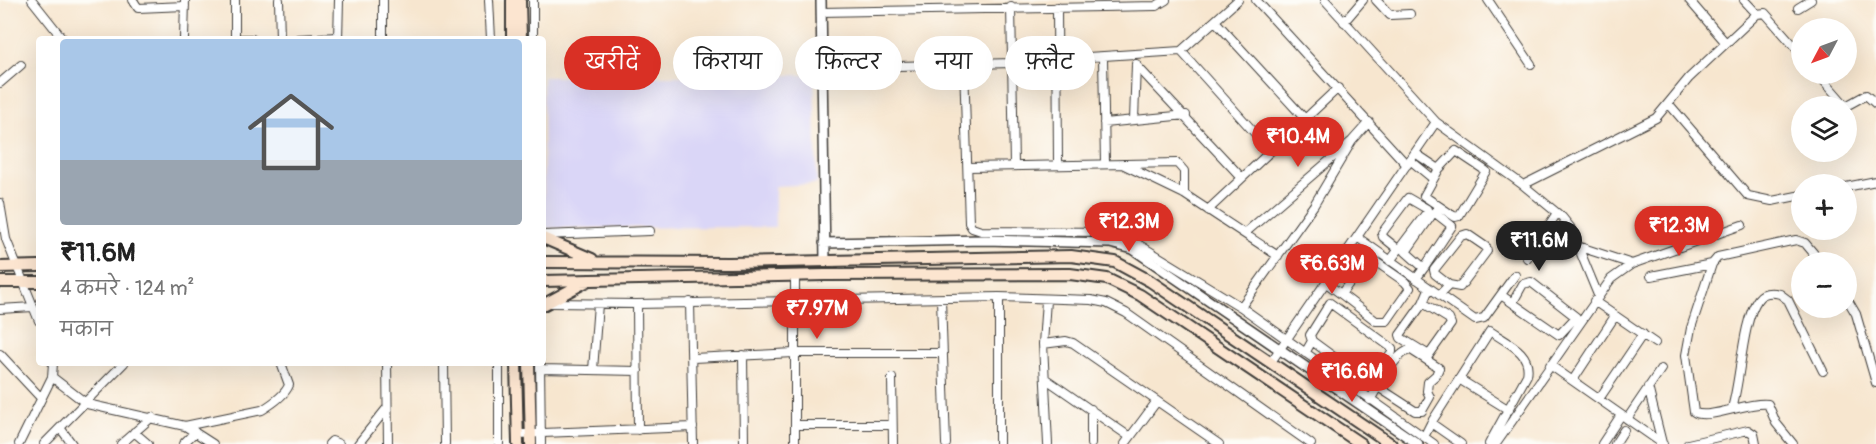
<!DOCTYPE html>
<html lang="hi">
<head>
<meta charset="utf-8">
<style>
	body { margin:0; font-family:Pangolin,"Playpen Sans Deva",sans-serif; background:#f6f6f6; color:#222; height:100vh; display:flex; flex-direction:column; font-size:22px; white-space:nowrap }
	* { box-sizing:border-box; margin:0 }
	p { font-size:20px; color:#767676 }
	.icon { flex:none; width:33px; height:33px; fill:none; stroke:currentColor; stroke-width:2; stroke-linecap:round; stroke-linejoin:round }
	.map { position:relative; flex:1; overflow:hidden }
	.details { position:absolute; left:36px; top:36px; width:510px; height:330px; display:flex; flex-direction:column; background:#fff; border-radius:6px; box-shadow:0 6px 24px #0002 }
	.details>* { flex:none }
	.banner { position:absolute; left:564px; top:36px; width:570px; height:54px; display:flex; gap:12px }
	.needle { width:39px; rotate:229deg }
	.tools { position:absolute; left:1791px; top:18px; display:grid; gap:12px }
	.tools a { display:grid; place-items:center; width:66px; height:66px; border-radius:50%; background:#fff; box-shadow:0 6px 24px #0002; font-size:30px }
	.price { position:absolute; translate:-50% -51px; padding:0 14px; border-radius:21px; background:#d93025; color:#fff; font-size:20px; line-height:39px; filter:drop-shadow(0 2px 3px #0008) }
	.price::after { content:''; position:absolute; left:50%; top:36px; width:18px; height:14px; margin-left:-9px; background:inherit; clip-path:polygon(0 0,100% 0,50% 100%) }
	.price.selected { background:#222; color:#fff }
	ul { padding:0; list-style:none }
	li { display:grid; align-content:center; gap:12px; height:318px; padding:0 24px }
	li+li { border-top:2px solid #e0e0e0 }
	li span { display:grid; place-items:center; height:186px; border-radius:6px; color:#555 }
	li>.icon { margin-inline-start:auto }
	span .icon { width:108px; height:108px; fill:#fffc; stroke-width:1 }
	li b { font-size:26px }
	.pill { padding:0 21px; border-radius:27px; background:#fff; box-shadow:0 6px 24px #0002; font-size:21px; line-height:54px }
	.pill.selected { background:#d93025; color:#fff }
	.map>svg:first-child { display:block }
	.built { fill:#dad6f7 }
	.lines { fill:none; stroke-linecap:round; stroke-linejoin:round }
	.minor-casing { stroke:#3d3a37; stroke-width:10 }
	.tertiary-casing { stroke:#3d3a37; stroke-width:12 }
	.secondary-casing { stroke:#3d3a37; stroke-width:14 }
	.minor { stroke:#fff; stroke-width:8 }
	.tertiary { stroke:#fff; stroke-width:9 }
	.secondary { stroke:#fce5d0; stroke-width:10 }
</style>
</head>
<body>
<div class="map">
<svg width="1876" height="444" viewBox="0 0 1876 444">
	<rect width="100%" height="100%" fill="#fdfcf7"/>
	<filter id="ink" filterUnits="userSpaceOnUse"><feTurbulence type="fractalNoise" baseFrequency=".0167" numOctaves="2"/><feDisplacementMap in="SourceGraphic" scale="12" xChannelSelector="R" yChannelSelector="G"/><feConvolveMatrix kernelMatrix="1 2 1 2 8 2 1 2 1" color-interpolation-filters="sRGB"/></filter>
	<filter id="wash" filterUnits="userSpaceOnUse"><feTurbulence type="fractalNoise" baseFrequency=".008" numOctaves="4" result="noise"/><feDisplacementMap in="SourceGraphic" scale="24" xChannelSelector="R" yChannelSelector="G"/><feGaussianBlur stdDeviation="1.35" result="paint"/><feColorMatrix in="noise" values="0 0 0 0 0 0 0 0 0 0 0 0 0 0 0 0 0 1.4 0 .05"/><feComposite in="paint" operator="in"/></filter>
	<g filter="url(#wash)">
		<rect width="100%" height="100%" fill="#f7e6cf"/>
		<!-- built -->
		<path class="built" d="M814 75 817 184 775 186V227L544 228 543 77Z"/>
	</g>
	<g filter="url(#ink)">
		<g class="lines">
			<defs>
				<path id="minor" d="M32 0 63 39
					M133 0 138 8 185 6
					M235 0V39
					M279 0 280 39
					M383 0V39
					M489 0 491 39
					M533 0V39
					M1256 0 1407 165
					M1325 0 1436 122 1523 185 1562 217 1570 227 1598 295
					M1376 0 1390 15 1410 14
					M1488 0 1531 64
					M1689 0 1726 43
					M1744 0 1757 14
					M1011 7 1014 165
					M1057 7 1058 164
					M1798 8 1811 0
					M821 12 1156 6 1166 0
					M1216 22 1305 119
					M1344 22 1363 0
					M184 39 185 0
					M235 39H252
					M298 39 338 37
					M338 39 339 0
					M1181 51 1271 151
					M1103 58 1105 163
					M1057 59 1181 51 1238 0
					M964 65 969 223 972 228 981 231 1114 232 1128 238 1241 307 1434 444
					M1136 65 1242 178
					M822 68 1012 63
					M1818 74 1846 106 1866 95 1876 104
					M0 83 21 65
					M1669 104 1748 196 1772 201 1802 195
					M1134 120 1136 64
					M1104 123 1186 115
					M1415 153 1439 169 1456 151 1486 171 1459 216 1455 217 1424 196 1439 169
					M1410 160 1432 178
					M1124 165 1184 194 1278 256
					M968 167 1177 163 1184 171V194
					M1523 185 1656 118 1689 78 1757 14 1765 13 1802 55
					M1846 187 1876 181
					M0 203 6 239 39 321
					M1208 210 1338 88
					M1245 233 1352 141 1369 122
					M543 235 650 231
					M1357 237 1475 320 1484 318 1515 275
					M1577 246 1632 264
					M1527 258 1557 213
					M1390 261 1427 212V209L1408 198 1382 233 1383 237 1399 250
					M1651 276 1712 264
					M1416 279 1424 268 1406 252 1434 212 1452 226 1424 268
					M1326 283C1343 295 1359 308 1376 321H1387L1410 288 1405 282 1369 257 1341 294
					M1439 295 1449 285 1460 287 1487 251 1486 247 1467 234 1461 236 1434 270 1435 274 1449 285
					M1501 295 1559 335 1576 317 1531 282 1523 284 1513 302
					M1846 297 1856 314 1876 383
					M941 299 946 444
					M1046 300 1043 344 1048 444
					M1594 301 1655 343
					M690 302 693 444
					M550 303 637 304 999 297 1091 300 1106 303 1126 313 1311 444
					M1423 303 1449 319 1451 324 1429 355 1401 338 1400 335 1423 303 1429 289
					M637 304 638 430
					M1241 307 1314 205 1352 141
					M0 309 33 307
					M1312 341 1310 335 1330 303 1392 348V352L1360 393
					M1043 344 1066 341 1073 343 1219 444
					M1305 353 1312 341 1368 382
					M0 354 41 398
					M743 355 744 444
					M693 358 794 353H942
					M1271 362 1436 122
					M387 363 388 444
					M444 363 445 444
					M540 363 541 444
					M1550 365 1663 444
					M540 369 638 371
					M593 370 598 304
					M52 377 87 404 185 426 213 444
					M892 378 893 444
					M1046 379 1130 437
					M1459 379 1509 410
					M1573 380 1615 316
					M1648 387 1662 443
					M1599 399 1643 334
					M1370 400C1378 387 1397 350 1411 350L1439 368 1436 375 1428 382 1427 391 1430 397 1422 411H1415L1378 387
					M1732 408C1741 379 1742 321 1758 299 1763 292 1772 292 1780 294L1788 300 1823 371
					M1627 419 1661 369
					M1431 423 1490 331C1507 343 1532 352 1527 375L1489 444
					M795 425H892
					M185 426 262 410C272 404 285 395 289 385L281 363
					M61 429 72 444
					M134 432 148 444
					M518 434 693 427
					M1424 437 1431 423 1461 444
					M19 444 52 377 53 363
					M44 444 124 363
					M121 444 152 417
					M183 444 195 432
					M329 444 332 441 339 444
					M358 444 387 408
					M499 444V363
					M795 444V276
					M999 444V297
					M1091 444V409
					M1125 444 1157 401
					M1496 444 1611 279 1632 264 1742 225
					M1602 444 1621 415
					M1615 444 1624 430
					M1688 444 1748 430 1754 434 1756 444
					M1793 444 1776 423 1768 404C1748 401 1707 421 1694 412L1686 355 1691 328 1712 264 1718 257 1796 240 1805 243 1821 262"/>
				<path id="tertiary" d="M821 0 825 261
					M824 243 985 240 1110 243 1133 249 1418 444"/>
				<path id="secondary" d="M512 0V39
					M520 0 521 39
					M543 238 592 259
					M543 262 729 263 1071 256 1115 262 1150 281 1391 444
					M0 267 39 266
					M543 281 825 275 1070 274 1107 279 1140 295 1361 444
					M0 282H39
					M543 305 589 280
					M516 363 518 444
					M529 363 531 444"/>
			</defs>
			<!-- minor casing -->
			<use href="#minor" class="minor-casing"/>
			<!-- tertiary casing -->
			<use href="#tertiary" class="tertiary-casing"/>
			<!-- secondary casing -->
			<use href="#secondary" class="secondary-casing"/>
			<!-- minor -->
			<use href="#minor" class="minor"/>
			<!-- tertiary -->
			<use href="#tertiary" class="tertiary"/>
			<!-- secondary -->
			<use href="#secondary" class="secondary"/>
		</g>
	</g>
</svg>
<div class="tools">
<a><svg class="needle" viewBox="-14 -14 28 28"><path d="M0-13l5 13h-10z" fill="#e53935"/><path d="M0 13l5-13h-10z" fill="#767676"/></svg></a>
<a><svg class="icon" aria-label="layers" viewBox="0 0 24 24"><path d="M12 4l9 5-9 5-9-5zM3 14l9 5 9-5"/></svg></a>
<a>+</a>
<a>−</a>
</div>
<b class="price" style="left:1298px;top:168px">₹10.4M</b>
<b class="price" style="left:1129px;top:253px">₹12.3M</b>
<b class="price" style="left:1679px;top:257px">₹12.3M</b>
<b class="price selected" style="left:1539px;top:272px">₹11.6M</b>
<b class="price" style="left:1332px;top:295px">₹6.63M</b>
<b class="price" style="left:817px;top:340px">₹7.97M</b>
<b class="price" style="left:1352px;top:403px">₹16.6M</b>
<div class="banner">
<a class="pill selected">खरीदें</a>
<a class="pill">किराया</a>
<a class="pill">फ़िल्टर</a>
<a class="pill">नया</a>
<a class="pill">फ़्लैट</a>
</div>
<section class="details">
<ul>
<li><span style="background:linear-gradient(#a9c7e8 65%,#9aa5b1 0)"><svg class="icon" aria-label="home" viewBox="0 0 24 24"><path d="M3 11l9-7 9 7M6 9v11h12V9"/></svg></span><div><b>₹11.6M</b><p>4 कमरे · 124 m²</p><p>मकान</p></div></li>
</ul>
</section>
</div>
</body>
</html>
